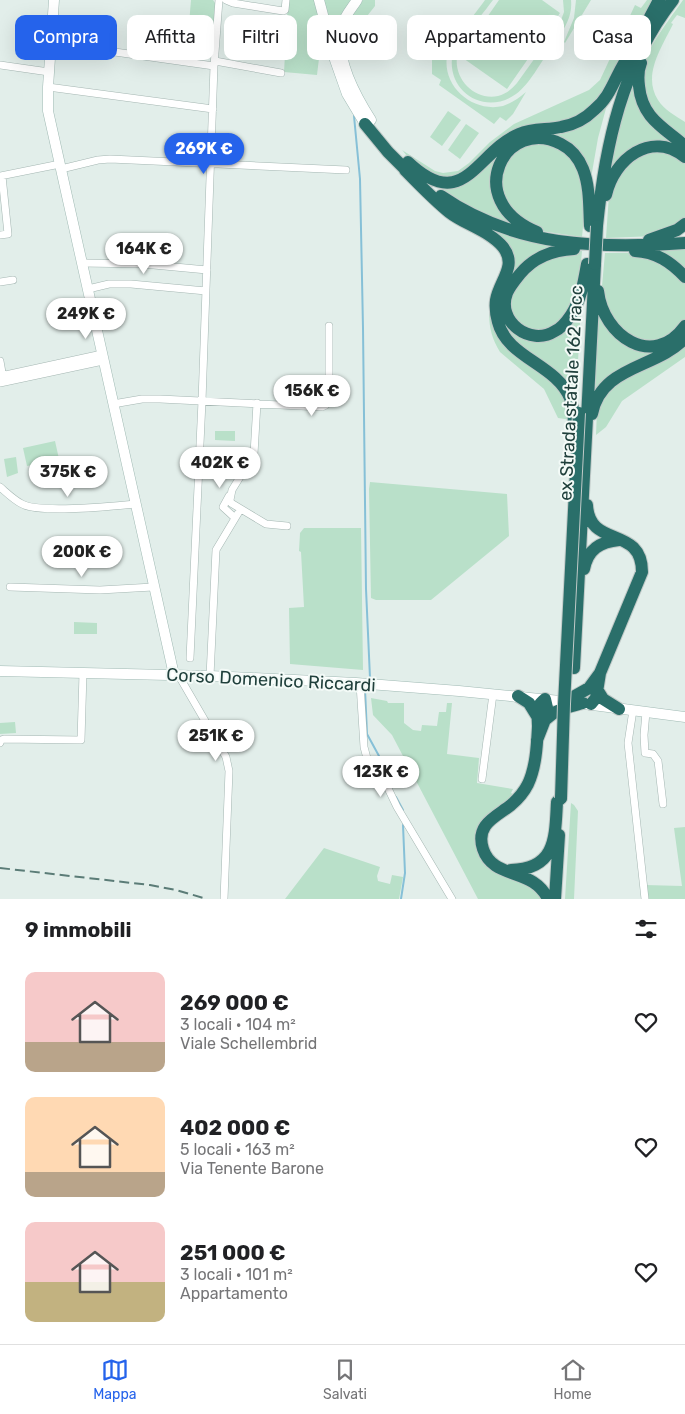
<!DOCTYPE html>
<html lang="it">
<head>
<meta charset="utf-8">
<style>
	body { margin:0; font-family:Rubik,sans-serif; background:#f2f2f2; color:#202124; height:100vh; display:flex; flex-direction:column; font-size:19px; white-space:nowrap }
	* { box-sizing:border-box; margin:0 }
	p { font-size:16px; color:#757577 }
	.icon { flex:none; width:28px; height:28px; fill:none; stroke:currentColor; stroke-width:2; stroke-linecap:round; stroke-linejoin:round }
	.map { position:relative; height:899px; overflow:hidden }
	.details { display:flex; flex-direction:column; background:#fff; flex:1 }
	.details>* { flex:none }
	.banner { position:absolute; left:15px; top:15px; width:655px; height:45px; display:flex; gap:10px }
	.price { position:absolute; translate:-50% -42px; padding:0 11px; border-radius:18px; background:#fff; color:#222; font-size:16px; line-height:32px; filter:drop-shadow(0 1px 2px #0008) }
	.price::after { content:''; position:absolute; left:50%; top:30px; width:15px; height:11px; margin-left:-8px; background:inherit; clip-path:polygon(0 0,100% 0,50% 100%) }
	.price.selected { background:#2563eb; color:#fff }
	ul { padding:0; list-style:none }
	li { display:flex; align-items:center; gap:15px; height:125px; padding:0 25px }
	li span { display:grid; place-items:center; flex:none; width:140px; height:100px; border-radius:10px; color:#555 }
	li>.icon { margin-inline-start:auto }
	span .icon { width:60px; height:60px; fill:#fffc; stroke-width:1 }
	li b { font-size:21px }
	h2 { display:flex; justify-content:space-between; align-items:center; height:60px; padding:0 25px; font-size:21px }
	.tag { padding:0 18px; border-radius:10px; background:#fff; box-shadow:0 5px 20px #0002; font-size:18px; line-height:45px }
	.tag.selected { background:#2563eb; color:#fff }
	.dock { display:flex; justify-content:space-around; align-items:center; height:70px; border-top:1px solid #e0e0e0; background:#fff; font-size:14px; color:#757577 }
	.dock a { display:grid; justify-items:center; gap:2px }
	.dock .selected { color:#2563eb }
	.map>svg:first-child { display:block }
	.green { fill:#b9e0c9 }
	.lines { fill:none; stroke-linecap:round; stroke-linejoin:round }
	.stream { stroke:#86c0d7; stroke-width:2 }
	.street-casing { stroke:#a4b6b2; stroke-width:8 }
	.secondary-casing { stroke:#a0bab4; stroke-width:11 }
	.highway-casing { stroke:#c1cac8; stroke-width:14 }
	.street { stroke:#fff; stroke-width:7 }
	.secondary { stroke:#fff; stroke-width:10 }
	.highway { stroke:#2a6f6a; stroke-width:12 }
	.rail { stroke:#5b7c77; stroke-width:2; stroke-dasharray:10 5; stroke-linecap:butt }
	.highway-bridge-casing { stroke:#c1cac8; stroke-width:14; stroke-linecap:butt }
	.highway-bridge { stroke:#2a6f6a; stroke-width:12 }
	.labels { text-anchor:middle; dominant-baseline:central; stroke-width:4; stroke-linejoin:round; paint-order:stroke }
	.street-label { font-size:18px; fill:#20403c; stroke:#f3faf7 }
</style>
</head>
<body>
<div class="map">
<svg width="685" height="899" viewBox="0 0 685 899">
	<rect width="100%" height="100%" fill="#e2eeea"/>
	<!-- green -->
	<path class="green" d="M191 0H213L215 3 214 39 188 36Z
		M288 0H315L328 46 320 50 317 75 284 72Z
		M322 0H353L349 6 340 57Z
		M363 0H375V6L345 44C346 23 350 17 363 0Z
		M485 0H493C482 15 464 35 458 52 451 76 473 101 498 96 506 94 512 89 517 83L560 23 564 12 563 0H571C573 20 561 33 551 48 541 62 529 85 516 94 484 117 444 90 453 52 457 33 474 16 485 0Z
		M499 0H542L560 13 507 89 460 56Z
		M576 0H591L565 43 564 42 574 18Z
		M647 0H656L627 49 613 81 585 113 560 123 459 175 438 177 410 160 403 151 402 150 435 171 443 173 458 171 469 163 490 142 514 124 589 90 600 80 635 5 641 8Z
		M683 0H685V18L677 15 671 23 673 24C662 47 642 75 658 100 664 110 676 116 685 122V140L648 107C646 96 642 79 643 68 645 50 672 16 683 0Z
		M452 36 453 37C451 43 448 49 447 56 442 87 473 113 503 106 512 103 519 98 526 92L513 114 506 121 500 117 494 124 439 85 441 80 432 74V59L440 47 443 48Z
		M634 82 635 88 685 150 657 142 610 173 619 128Z
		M608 101 598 138 591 178 559 139 504 151 498 206 505 217 515 226 486 216 432 183 443 185 502 149 553 132Z
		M448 111 461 120 442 146 430 137Z
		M466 124 479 133 460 159 448 150Z
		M549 142 574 158 586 196 582 237 541 231 504 204 501 170 519 147Z
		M659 150 685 161V220L655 236 606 238 609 195 627 162Z
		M470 220 525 240 559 246C550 250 540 253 531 259 524 264 518 271 514 279 508 286 504 294 504 303 503 331 534 349 558 334 569 327 575 316 581 305L576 399C572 392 569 385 563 380 545 361 513 352 504 327 501 320 499 312 500 304 502 281 527 262 503 240 493 232 480 226 470 220Z
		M685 248V269L658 251Z
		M582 251 579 283 576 297 561 322 546 332 524 328 511 311 512 293 534 265 565 252Z
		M605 253H637L661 260 685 283V321L666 338 643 342 617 328 604 297 602 286Z
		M492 293 495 327 559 385 572 420 558 418 544 389 500 352C488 333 487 314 492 293Z
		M599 305 605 323 661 348 595 394Z
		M685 345V357L622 401 606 427 596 435 597 410 610 388Z
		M215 431H235V441L215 440Z
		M55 441 59 459 27 466 23 448Z
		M16 457 18 473 7 477 4 459Z
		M370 482 507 494 509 536 431 600H376L371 598 369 489Z
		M304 528H361L363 670 290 664 289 608 304 607 301 552 299 551 300 533Z
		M74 622 97 623V634H74Z
		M371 698 387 701 388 703H404V723L413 730 421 731 422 725 437 726 439 712H446L447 703H452L447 754 479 758 477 783 513 789 511 793 513 794 478 843 544 899H478L392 735 373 715Z
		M15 722 16 733 0 734V723Z
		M571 803 574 805 578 811 574 899H565Z
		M685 827V899H647L645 885 682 886 674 828Z
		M324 848 380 867 377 876 378 881 390 884 392 875 403 877 399 899H285Z"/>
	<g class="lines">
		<!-- stream -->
		<path class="stream" d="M354 116 360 179 363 328 366 589 370 678
			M365 689 367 734 379 756 387 779
			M396 797 403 810
			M401 899 405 873 403 825"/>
		<defs>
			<path id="street" d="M226 0 233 3 283 11 285 10 286 0
				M51 43 214 66
				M215 61 281 73
				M0 65 49 72
				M48 87 213 109
				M61 169 98 160 110 159 346 170
				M0 176 60 164
				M0 235 8 234 2 176
				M82 263 143 264 207 270
				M0 282 13 280
				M88 289 109 284H131L206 291
				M0 361 3 378
				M0 376 102 354
				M0 383 103 361
				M257 403 254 454 232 490 230 500 231 503 266 524 287 526
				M113 404 142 399H160L322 407 326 405 329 400V326
				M0 487C7 493 14 500 22 504 41 514 113 506 136 504
				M229 496 223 507 235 518
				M10 587 100 590 153 587
				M190 658 202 401 214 66 219 0
				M179 676 226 757 229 771 224 899
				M210 676 216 550 240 510
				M360 684 364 747 368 762 374 772 382 778 385 782 397 807 452 899
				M633 710 628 743 645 899
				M646 712 644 735 645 753 653 754 658 761 663 804
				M0 743 1 740 4 739 81 740 83 673
				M482 779 493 694"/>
			<path id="secondary" d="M54 0 48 87V111L174 675
				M319 0 335 60 347 94 365 124
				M357 0C352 8 344 16 342 26 334 57 355 95 371 120
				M0 671 210 676 356 683 459 691 570 702
				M585 704 685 717"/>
			<path id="highway" d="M641 34 659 0
				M641 63C638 70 638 78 639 86 642 118 663 127 685 146
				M365 124 388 152 410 174
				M408 162C464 215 476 152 519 134 533 128 547 130 561 127 573 125 585 119 594 110 613 95 616 71 631 53
				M405 170C419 184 433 199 449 212 464 224 490 231 503 247 518 266 499 281 496 300 495 307 496 315 498 322 507 358 556 364 570 398 574 408 574 418 574 428
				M606 195C614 159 651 130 685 157
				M441 196C515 247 598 249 685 243
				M597 226C605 146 622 65 673 0
				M537 232C460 200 506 115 561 144 571 149 579 159 583 169 590 187 589 207 590 226
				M649 240 677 230 685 224
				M574 249C552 250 534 257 520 274 516 279 510 286 507 293 496 321 530 347 555 331 562 328 567 321 571 315 581 300 584 281 587 264
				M635 251C656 252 671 262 685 277
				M598 291C603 336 653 370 685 326
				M592 414C601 365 657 369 685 338
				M584 569C588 549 600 542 619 540
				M574 668 595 264
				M598 691 603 699 619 709
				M518 696 529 703 537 716
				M566 701 589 688 600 673 642 572C642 525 589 549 587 505
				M591 704 596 698 600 673
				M545 720C556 709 568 707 583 703
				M537 740 548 712 545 699C542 702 539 704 538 708 537 714 538 721 538 727 537 745 536 767 528 784 524 792 518 799 511 805 496 817 475 824 483 849 493 880 533 867 548 899
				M511 870C557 869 555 836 557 802L561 798
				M555 899 559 835"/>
		</defs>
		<!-- street casing -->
		<use href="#street" class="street-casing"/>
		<!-- secondary casing -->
		<use href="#secondary" class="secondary-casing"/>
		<!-- highway casing -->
		<use href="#highway" class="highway-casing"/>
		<!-- street -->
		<use href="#street" class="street"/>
		<!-- secondary -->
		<use href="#secondary" class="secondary"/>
		<!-- highway -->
		<use href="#highway" class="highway"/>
		<!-- rail -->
		<path class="rail" d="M0 868 150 885 176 890 207 899"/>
		<defs>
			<path id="highway-bridge" d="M595 264 597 226
				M561 798 564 704 579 413"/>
		</defs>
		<!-- highway-bridge casing -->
		<use href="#highway-bridge" class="highway-bridge-casing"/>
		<!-- highway-bridge -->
		<use href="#highway-bridge" class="highway-bridge"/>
	</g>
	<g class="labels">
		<!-- street labels -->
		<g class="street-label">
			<text transform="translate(571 393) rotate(-87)">ex Strada statale 162 racc</text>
			<text transform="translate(271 680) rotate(3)">Corso Domenico Riccardi</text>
		</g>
	</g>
</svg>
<b class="price selected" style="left:204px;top:175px">269K €</b>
<b class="price" style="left:144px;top:275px">164K €</b>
<b class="price" style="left:86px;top:340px">249K €</b>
<b class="price" style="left:312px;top:417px">156K €</b>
<b class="price" style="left:220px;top:489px">402K €</b>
<b class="price" style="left:68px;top:498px">375K €</b>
<b class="price" style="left:82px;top:578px">200K €</b>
<b class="price" style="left:216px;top:762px">251K €</b>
<b class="price" style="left:381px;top:798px">123K €</b>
<div class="banner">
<a class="tag selected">Compra</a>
<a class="tag">Affitta</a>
<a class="tag">Filtri</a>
<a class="tag">Nuovo</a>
<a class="tag">Appartamento</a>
<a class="tag">Casa</a>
</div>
</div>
<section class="details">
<h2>9 immobili<svg class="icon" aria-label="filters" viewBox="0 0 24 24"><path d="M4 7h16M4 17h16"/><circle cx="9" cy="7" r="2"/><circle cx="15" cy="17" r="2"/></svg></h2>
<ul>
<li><span style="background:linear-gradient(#f6c9c9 70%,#b9a48a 0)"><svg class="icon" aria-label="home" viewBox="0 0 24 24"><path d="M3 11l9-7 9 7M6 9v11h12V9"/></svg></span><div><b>269 000 €</b><p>3 locali · 104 m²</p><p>Viale Schellembrid</p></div><svg class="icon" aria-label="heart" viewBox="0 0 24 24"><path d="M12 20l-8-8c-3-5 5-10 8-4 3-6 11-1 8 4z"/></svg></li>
<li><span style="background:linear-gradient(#ffd9b3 75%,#b9a48a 0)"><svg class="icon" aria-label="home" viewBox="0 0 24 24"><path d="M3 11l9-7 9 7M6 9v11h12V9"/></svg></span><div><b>402 000 €</b><p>5 locali · 163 m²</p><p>Via Tenente Barone</p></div><svg class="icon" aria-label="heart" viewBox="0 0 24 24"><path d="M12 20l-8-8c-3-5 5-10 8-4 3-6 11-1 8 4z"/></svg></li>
<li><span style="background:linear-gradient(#f6c9c9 60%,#c2b280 0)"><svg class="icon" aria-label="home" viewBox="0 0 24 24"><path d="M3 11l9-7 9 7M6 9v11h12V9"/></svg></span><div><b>251 000 €</b><p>3 locali · 101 m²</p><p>Appartamento</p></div><svg class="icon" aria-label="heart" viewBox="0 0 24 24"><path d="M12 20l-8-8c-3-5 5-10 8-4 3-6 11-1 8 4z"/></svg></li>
</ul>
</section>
<nav class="dock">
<a class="selected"><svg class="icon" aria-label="map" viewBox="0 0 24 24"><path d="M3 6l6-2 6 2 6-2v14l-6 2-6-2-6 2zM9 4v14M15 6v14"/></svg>Mappa</a>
<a><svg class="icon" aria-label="saved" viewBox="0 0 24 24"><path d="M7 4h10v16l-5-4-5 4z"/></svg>Salvati</a>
<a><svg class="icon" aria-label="home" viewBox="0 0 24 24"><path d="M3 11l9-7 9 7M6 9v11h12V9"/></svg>Home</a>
</nav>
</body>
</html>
